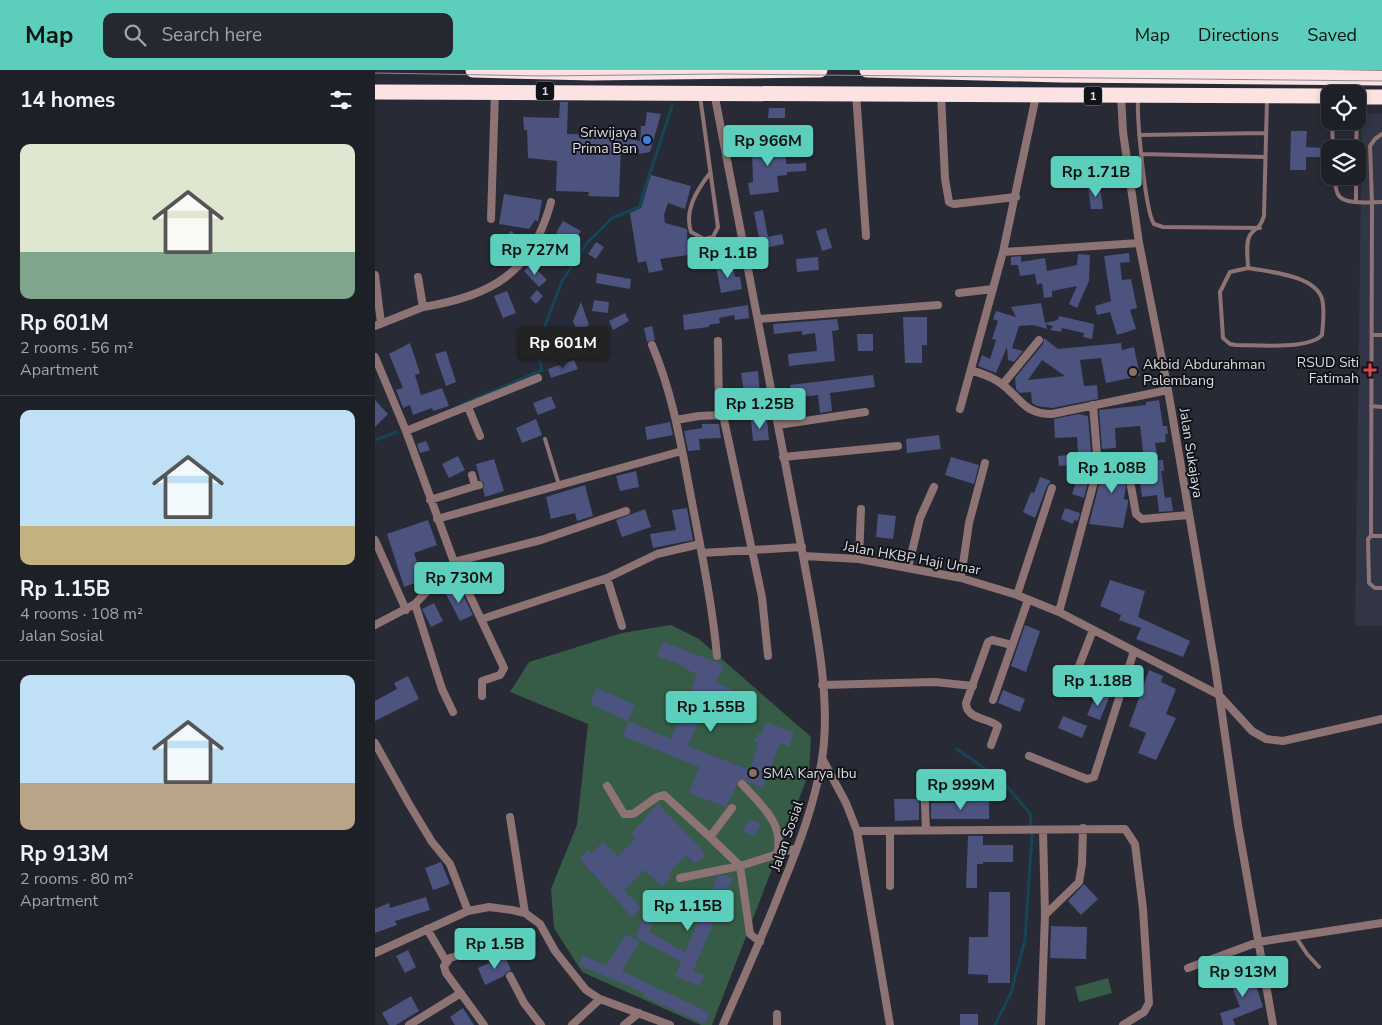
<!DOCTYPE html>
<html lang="en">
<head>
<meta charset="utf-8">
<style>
	body { margin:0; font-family:"Nunito Sans",sans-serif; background:#262830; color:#f1f3f6; height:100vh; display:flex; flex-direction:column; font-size:19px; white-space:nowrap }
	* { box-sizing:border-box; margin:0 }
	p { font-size:16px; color:#a1a3a8 }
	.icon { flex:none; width:28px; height:28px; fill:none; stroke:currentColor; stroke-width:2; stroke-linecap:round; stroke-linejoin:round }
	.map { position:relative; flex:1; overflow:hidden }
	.sheet { display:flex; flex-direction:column; background:#1e2028; width:375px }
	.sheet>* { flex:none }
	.fabs { position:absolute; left:946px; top:15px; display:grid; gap:10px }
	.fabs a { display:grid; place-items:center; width:45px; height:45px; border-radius:10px; background:#1e2028; box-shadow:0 2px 8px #0003,0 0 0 1px #3c3e45; font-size:25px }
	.price { position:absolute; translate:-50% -42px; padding:0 11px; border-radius:5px; background:#5bcebc; color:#111; font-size:16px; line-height:32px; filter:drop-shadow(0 1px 2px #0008) }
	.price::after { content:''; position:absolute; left:50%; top:30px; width:15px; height:11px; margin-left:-8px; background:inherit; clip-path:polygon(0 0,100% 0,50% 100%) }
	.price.selected { background:#222; color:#fff }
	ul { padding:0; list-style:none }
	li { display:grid; align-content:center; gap:10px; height:265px; padding:0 20px }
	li+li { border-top:1px solid #3c3e45 }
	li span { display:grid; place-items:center; height:155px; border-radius:10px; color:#555 }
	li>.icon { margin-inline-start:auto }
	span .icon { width:90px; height:90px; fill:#fffc; stroke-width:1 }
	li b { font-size:21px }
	h2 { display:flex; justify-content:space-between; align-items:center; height:60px; padding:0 20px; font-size:21px }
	header { display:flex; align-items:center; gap:30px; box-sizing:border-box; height:70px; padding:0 25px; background:#5bcebc; color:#111 }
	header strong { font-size:24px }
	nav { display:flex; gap:28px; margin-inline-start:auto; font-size:18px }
	.search { width:350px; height:45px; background:#262830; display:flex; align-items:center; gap:12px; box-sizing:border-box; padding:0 18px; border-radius:10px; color:#a1a3a8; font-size:19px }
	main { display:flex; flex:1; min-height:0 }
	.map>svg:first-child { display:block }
	.built { fill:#313545 }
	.green { fill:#365c47 }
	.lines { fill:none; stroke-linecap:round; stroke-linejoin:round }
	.stream { stroke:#144655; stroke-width:3 }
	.building { fill:#4b537e; fill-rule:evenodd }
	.lane { stroke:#8d7373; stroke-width:4 }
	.street { stroke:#8d7373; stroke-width:8 }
	.highway { stroke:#fce2e2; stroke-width:15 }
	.tram { stroke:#898b94; stroke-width:1 }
	.shop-dot { fill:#3f7fe0; stroke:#121318; stroke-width:2 }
	.health-dot { fill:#e0444e; stroke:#121318; stroke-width:2 }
	.education-dot { fill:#8d6e63; stroke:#121318; stroke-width:2 }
	.labels { text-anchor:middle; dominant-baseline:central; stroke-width:4; stroke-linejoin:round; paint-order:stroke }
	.shield { fill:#121318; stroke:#9fa1a8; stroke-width:1 }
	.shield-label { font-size:12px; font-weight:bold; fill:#dcdee5 }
	.poi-label { font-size:14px; fill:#dcdee5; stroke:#121318; text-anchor:end }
	.street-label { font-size:14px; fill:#dcdee5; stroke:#121318 }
</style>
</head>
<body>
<header>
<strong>Map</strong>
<div class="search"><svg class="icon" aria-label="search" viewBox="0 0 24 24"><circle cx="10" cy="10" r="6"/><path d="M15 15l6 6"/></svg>Search here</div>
<nav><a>Map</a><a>Directions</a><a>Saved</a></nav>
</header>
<main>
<section class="sheet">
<h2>14 homes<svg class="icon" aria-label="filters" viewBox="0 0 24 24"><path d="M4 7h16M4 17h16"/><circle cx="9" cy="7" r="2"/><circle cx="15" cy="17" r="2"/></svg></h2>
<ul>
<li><span style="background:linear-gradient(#dfe7d0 70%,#7fa58c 0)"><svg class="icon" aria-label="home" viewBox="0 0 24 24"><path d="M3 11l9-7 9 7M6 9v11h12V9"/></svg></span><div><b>Rp 601M</b><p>2 rooms · 56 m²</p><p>Apartment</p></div></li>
<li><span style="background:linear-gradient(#bfe0f5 75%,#c2b280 0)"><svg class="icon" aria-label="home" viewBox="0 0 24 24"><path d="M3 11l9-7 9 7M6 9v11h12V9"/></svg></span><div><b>Rp 1.15B</b><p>4 rooms · 108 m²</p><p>Jalan Sosial</p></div></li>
<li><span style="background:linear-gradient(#bfe0f5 70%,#b9a48a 0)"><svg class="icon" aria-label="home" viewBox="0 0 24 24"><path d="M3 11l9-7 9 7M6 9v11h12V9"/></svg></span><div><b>Rp 913M</b><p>2 rooms · 80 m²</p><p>Apartment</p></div></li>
</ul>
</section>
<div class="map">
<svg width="1007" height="955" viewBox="0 0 1007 955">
	<rect width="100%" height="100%" fill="#282a35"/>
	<!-- built -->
	<path class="built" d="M987 43 1007 44V556H980Z"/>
	<!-- green -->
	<path class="green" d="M296 555 324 569 436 667 434 703 337 955H326L207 902 179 858 176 819 202 755 213 654 135 622 154 592 247 563Z
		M733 908 737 923 704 932 700 917Z"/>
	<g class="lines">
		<!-- stream -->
		<path class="stream" d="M86 335 167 300 162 277 187 211 212 173 237 148 264 137 297 36
			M0 370 22 362
			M582 679 626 710 655 743 657 766 650 870 636 923 620 955"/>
	</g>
	<!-- building -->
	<path class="building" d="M185 32H193L192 64 229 65 265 71 266 56H270L272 42 286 44 275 82 264 84V79L246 76 244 127 213 126 214 122 181 121 182 91 153 88 152 60H149L148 47 184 48Z
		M394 38H410V48H393Z
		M916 61H932L931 77 950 78V87H931V100H915Z
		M368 69H391V85L411 83V94L431 93V101L412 102V105L402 106 404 122 375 125 373 113 378 112 377 81H368Z
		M276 105 316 116 310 139 293 133 289 145 290 153 312 159 313 185 285 189 288 200 274 203 271 191 263 193 255 143 266 138Z
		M725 116 728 139H716L713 117Z
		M129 124 167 130 163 152 160 150 154 159 124 154Z
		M388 140 393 167 407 164 409 174 386 179 379 142Z
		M188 151 206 161 198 173 181 163Z
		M451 158 457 178 447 181 441 161Z
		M136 161 150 172 132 188 120 175Z
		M221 172 229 177 221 189 213 184Z
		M344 177 348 194 328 199 324 182Z
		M754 183 755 192 745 193 747 210 756 209 762 238 755 240 761 259 742 265 735 242 722 245 720 236 736 231 729 186Z
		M703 184 715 185 714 211 702 238 694 234 702 216 677 221V227L669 228 667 213 662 215 660 204 645 206 643 195H636V187L646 186V192L670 188 672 201 702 195Z
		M443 187 444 200 422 202 421 189Z
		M357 193 360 207H365L367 219 346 223 341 196Z
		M156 194 172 210 164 217 149 201Z
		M222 203 256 209 255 219 221 213Z
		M162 220 168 226 161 234 155 228Z
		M132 221 141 243 128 248 119 226Z
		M219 230 234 232 233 243 217 241Z
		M206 232 214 255 212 256 221 274 203 282 197 266 203 264 198 251Z
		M666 233 670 253 683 250 684 246 719 254 717 269 708 267 709 263 687 258 686 262 675 260 678 256 671 254 672 259 658 255 644 256 637 278 648 281 639 292 633 290 632 277 621 303 603 296 607 285 615 289 621 270 617 269 623 251 618 249 621 241 641 247 636 237Z
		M373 235 374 248 360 250 359 245 344 248 345 253 334 255V257L309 260 308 245Z
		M250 243 254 251 238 260 234 251Z
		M528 247H552V275H547V293H530Z
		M462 249 464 260 457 261 460 291 414 296 413 284 442 281 440 263 427 265V261L399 264 398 254Z
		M277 256 280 270 272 272 269 258Z
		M482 264H498V281H483Z
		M669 268 683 279 746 273 747 280 759 277 765 306 731 313 726 288 705 290 709 316 722 315 723 329 677 338 662 336 657 333 656 322 645 323 641 319 640 308 668 274ZM667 290 690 306 653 310Z
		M35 273 45 303 40 305 46 325 67 318 74 336 58 341 57 338 38 345 35 335 28 338 21 320 28 318 14 284Z
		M71 281 81 312 71 316 60 284Z
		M199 290 203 299 176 308 173 299Z
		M383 301 386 338 350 339 349 325 369 322 366 303Z
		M498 305 500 317 455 323 457 341 445 343 443 325 417 328 415 315Z
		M176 326 181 338 163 345 158 333Z
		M0 330 13 344 0 357Z
		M784 330 788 356H792L793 364H790L791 372 780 373 783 390H788L789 401H786L790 428 796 427 798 441 784 442 782 425 767 427 762 390H769L765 356 740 358 741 378 727 379 724 340 771 335V332Z
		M703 344 713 346 717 396 709 428 697 424 701 412H696L698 395 684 396 683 386 703 384 702 367 680 368 679 349Z
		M161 349 167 365 147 373 141 358Z
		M387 349 392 350 394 370 378 371 376 350Z
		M295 352 298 365 272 370 270 357Z
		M327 354H344L346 368 324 369 325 380 313 381 309 361 327 358Z
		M564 365 566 379 532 383 531 369Z
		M51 371 55 380 45 383 42 374Z
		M752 382 753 391H756L751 415 749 429 753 430V433L748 458 714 454 728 399 736 401 734 383Z
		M83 386 90 400 74 408 67 394Z
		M576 387 604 395 599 414 570 405Z
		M119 389 129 421 110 427 108 419 109 413 105 410 101 394Z
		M261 401 264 417 245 421 241 406Z
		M665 407 676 411 672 416 660 448 648 442 656 422 659 423Z
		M210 415 218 446 202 451 200 443 176 449 171 427Z
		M312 438 318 470 278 478 275 464 301 460 297 440Z
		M690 438 705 443 703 451 699 450 698 454 686 449Z
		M270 439 276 457 247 467 241 450Z
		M503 444 521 446 518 469 501 467Z
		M53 450 62 475 39 483 48 510 29 517 12 464Z
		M735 510 770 521 763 547 815 571 808 587 761 569 766 558 744 550 746 545 725 536Z
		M84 517 98 545 85 551 71 524Z
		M59 533 68 551 56 557 47 539Z
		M650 555 665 561 651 602 636 596Z
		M288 572 349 595 341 613 380 629 375 642 334 625 313 676 375 700 383 673 379 672 383 663 386 665 391 652 419 663 414 677 405 673 388 718 365 709 351 737 314 723 324 697 248 666 253 651 296 669 322 604 310 599 311 597 282 586Z
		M774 600 788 606 786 612 801 619 791 644 801 648 781 690 763 683 771 663 754 656Z
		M33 606 44 629 0 651V631L22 619 19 613Z
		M222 618 260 635 253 651 215 634Z
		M628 620 650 629 645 642 623 633Z
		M722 623 734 628 725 650 712 645Z
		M688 646 712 656 707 668 683 658Z
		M519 729H544V750L520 751Z
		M588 731H614V749H556V733H588Z
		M283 734 331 784 320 794 311 785 293 804 296 806 287 816 269 800 249 820 266 838 257 847 204 788 213 780 216 784 228 772 243 786 261 768 256 763Z
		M374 749 386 754 380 766 368 761Z
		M593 766H608V775H638V792H608V794H602V818H591Z
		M66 792 75 814 58 820 50 798Z
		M350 805 358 808 318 901 329 905 324 916 300 906 306 892 260 867 270 843 278 833 288 839 282 848 280 847 274 862 310 882 343 806Z
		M709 814 723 829 706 845 693 831Z
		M614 822H635V913H613V905L593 904 594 867H613Z
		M51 827 55 840 20 851 22 855 0 863V839L14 833 15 838Z
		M676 856 712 857 711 889 675 888Z
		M251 864 264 872 247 901 335 943 330 954 268 926 270 923 204 895 208 885 231 896Z
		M33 880 41 897 30 903 21 886Z
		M130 886 136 900 131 903 129 906 110 915 103 898Z
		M876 900 888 937 858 949 860 955H848L845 943 865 937 854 909Z
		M36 926 44 941 21 955H14L7 943Z
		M88 938 99 955H80L75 947Z
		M585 944H603V955H585Z"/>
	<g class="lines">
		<!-- lane -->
		<path class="lane" d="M325 26 343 157 338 167 329 169 316 162C309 140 322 120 335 103
			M763 29C762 49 770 141 779 154L788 157 885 158
			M957 51 958 79
			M764 65 890 63
			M981 79 982 51
			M766 84 890 87
			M960 106C960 112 960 121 964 126 971 135 997 132 1007 132
			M981 106V131
			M873 198C894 202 940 205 947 229 950 240 948 254 947 265 934 280 881 275 861 275L855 274 848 268 845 222 855 202Z
			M873 198C873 188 870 174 875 165 881 156 884 161 889 146L892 29
			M997 265H1007
			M996 336 1007 337
			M170 369 184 415
			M996 466 997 132 995 76 1000 69 1007 64
			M1007 466H996L993 469 994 513 1000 518H1007
			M921 867 932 884 944 897"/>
		<!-- street -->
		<path class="street" d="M339 22 428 486 484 489 586 508 642 525 684 542 844 625 877 661 891 669 908 671 1007 649
			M481 23 491 166
			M566 24 570 109 574 132 579 134 641 127
			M746 25 748 62 764 173 793 320 840 596 863 755 898 955
			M116 149 120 21
			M628 182 764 173
			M0 205 6 253
			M584 223 618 219
			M48 237C117 226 157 203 176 132
			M384 249 563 235
			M0 256 48 237 43 207
			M343 271 344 345
			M277 275C298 324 306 375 316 427 326 480 337 532 342 586
			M0 287 31 361 79 492 129 598 125 605 107 611V626
			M596 300C607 304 619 307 628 315 647 330 650 344 677 344L793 320
			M628 314 664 270
			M93 337 105 366
			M585 339 628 182 661 26
			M348 345 387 527 393 586
			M301 350 324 346 401 343
			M403 355 490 342
			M31 361 163 308
			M408 387 523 376
			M97 405 100 416 104 415
			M756 416 761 444 767 449 814 445
			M55 430 100 416
			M62 449 307 381
			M0 470 31 540
			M327 483 427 477
			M484 489 486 439
			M533 498 545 448 559 417
			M232 508 247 556
			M586 508 594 453 610 393
			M642 525 677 418
			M40 534 67 619 78 642
			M684 542 723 397 718 335
			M107 549 232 508 282 484 325 474
			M0 555 40 534 79 492 166 470 251 441
			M699 609 718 560
			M447 615 560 612 598 616
			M618 630 653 530
			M0 673 34 734 57 772 75 794 93 841
			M616 675 623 656C613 648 591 649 591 633L613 572 617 570 637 575
			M654 686 712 709 719 707 759 581
			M447 688 471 733 482 761 515 955
			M549 707 551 761
			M367 714C386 735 410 754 402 784
			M232 716 249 744H258L282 727 289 725 335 767
			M357 738 335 767 365 796 375 864 385 872
			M135 747 150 843
			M482 761 750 759 760 774 768 839 774 933 769 942 748 955
			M515 761V816
			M305 808 365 796 422 778
			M670 845 704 812 707 794 708 758
			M52 859 71 891
			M0 883 93 841 114 837 137 840 150 843 165 854 180 881 211 920 225 929 295 955
			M813 898 883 872 1007 853
			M135 906 149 933 166 955
			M402 944V955
			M34 955 86 923
			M109 955 71 903 69 896 75 888 111 877
			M197 955 225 929
			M249 955 264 943
			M348 955C368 909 389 863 407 816 424 775 440 733 447 689 457 628 439 547 428 486
			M666 955 670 845 668 760"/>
		<!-- highway -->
		<path class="highway" d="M98 0 217 3 445 0
			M492 0 685 5 1007 8
			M0 22 955 26
			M982 27H1007"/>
		<!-- tram -->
		<path class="tram" d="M0 3 167 6 347 4 1007 11"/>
	</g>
	<!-- markers -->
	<circle class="shop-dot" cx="272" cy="70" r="5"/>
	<path class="health-dot" d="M992.5 292.5h5v5h5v5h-5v5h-5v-5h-5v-5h5z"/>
	<g class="education-dot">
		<circle cx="758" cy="302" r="5"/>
		<circle cx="378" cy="703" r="5"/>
	</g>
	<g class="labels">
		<!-- shield labels -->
		<g class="shield">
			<rect x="161" y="11.5" width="18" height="19" rx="4"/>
			<rect x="709" y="16.5" width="18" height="19" rx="4"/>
		</g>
		<g class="shield-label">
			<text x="170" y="21">1</text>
			<text x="718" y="26">1</text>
		</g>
		<!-- poi labels -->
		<g class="poi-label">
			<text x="262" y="62">Sriwijaya<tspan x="262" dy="16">Prima Ban</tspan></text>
			<text x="984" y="292">RSUD Siti<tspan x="984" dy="16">Fatimah</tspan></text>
			<text x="768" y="294" text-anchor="start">Akbid Abdurahman<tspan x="768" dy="16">Palembang</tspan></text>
			<text x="388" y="703" text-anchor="start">SMA Karya Ibu</text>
		</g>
		<!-- street labels -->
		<g class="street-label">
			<text transform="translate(816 383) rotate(81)">Jalan Sukajaya</text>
			<text transform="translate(537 488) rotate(10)">Jalan HKBP Haji Umar</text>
			<text transform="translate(412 766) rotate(-71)">Jalan Sosial</text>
		</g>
	</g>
</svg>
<div class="fabs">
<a><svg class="icon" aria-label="locate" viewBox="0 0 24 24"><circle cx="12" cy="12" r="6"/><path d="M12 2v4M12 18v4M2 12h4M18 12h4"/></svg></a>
<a><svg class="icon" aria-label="layers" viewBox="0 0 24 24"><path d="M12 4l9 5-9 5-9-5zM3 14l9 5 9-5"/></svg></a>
</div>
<b class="price" style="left:393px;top:97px">Rp 966M</b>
<b class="price" style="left:721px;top:128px">Rp 1.71B</b>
<b class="price" style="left:160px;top:206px">Rp 727M</b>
<b class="price" style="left:353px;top:209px">Rp 1.1B</b>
<b class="price selected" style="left:188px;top:299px">Rp 601M</b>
<b class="price" style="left:385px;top:360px">Rp 1.25B</b>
<b class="price" style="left:737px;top:424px">Rp 1.08B</b>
<b class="price" style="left:84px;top:534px">Rp 730M</b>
<b class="price" style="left:723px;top:637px">Rp 1.18B</b>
<b class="price" style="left:336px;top:663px">Rp 1.55B</b>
<b class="price" style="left:586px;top:741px">Rp 999M</b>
<b class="price" style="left:313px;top:862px">Rp 1.15B</b>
<b class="price" style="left:120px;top:900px">Rp 1.5B</b>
<b class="price" style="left:868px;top:928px">Rp 913M</b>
</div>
</main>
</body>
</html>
